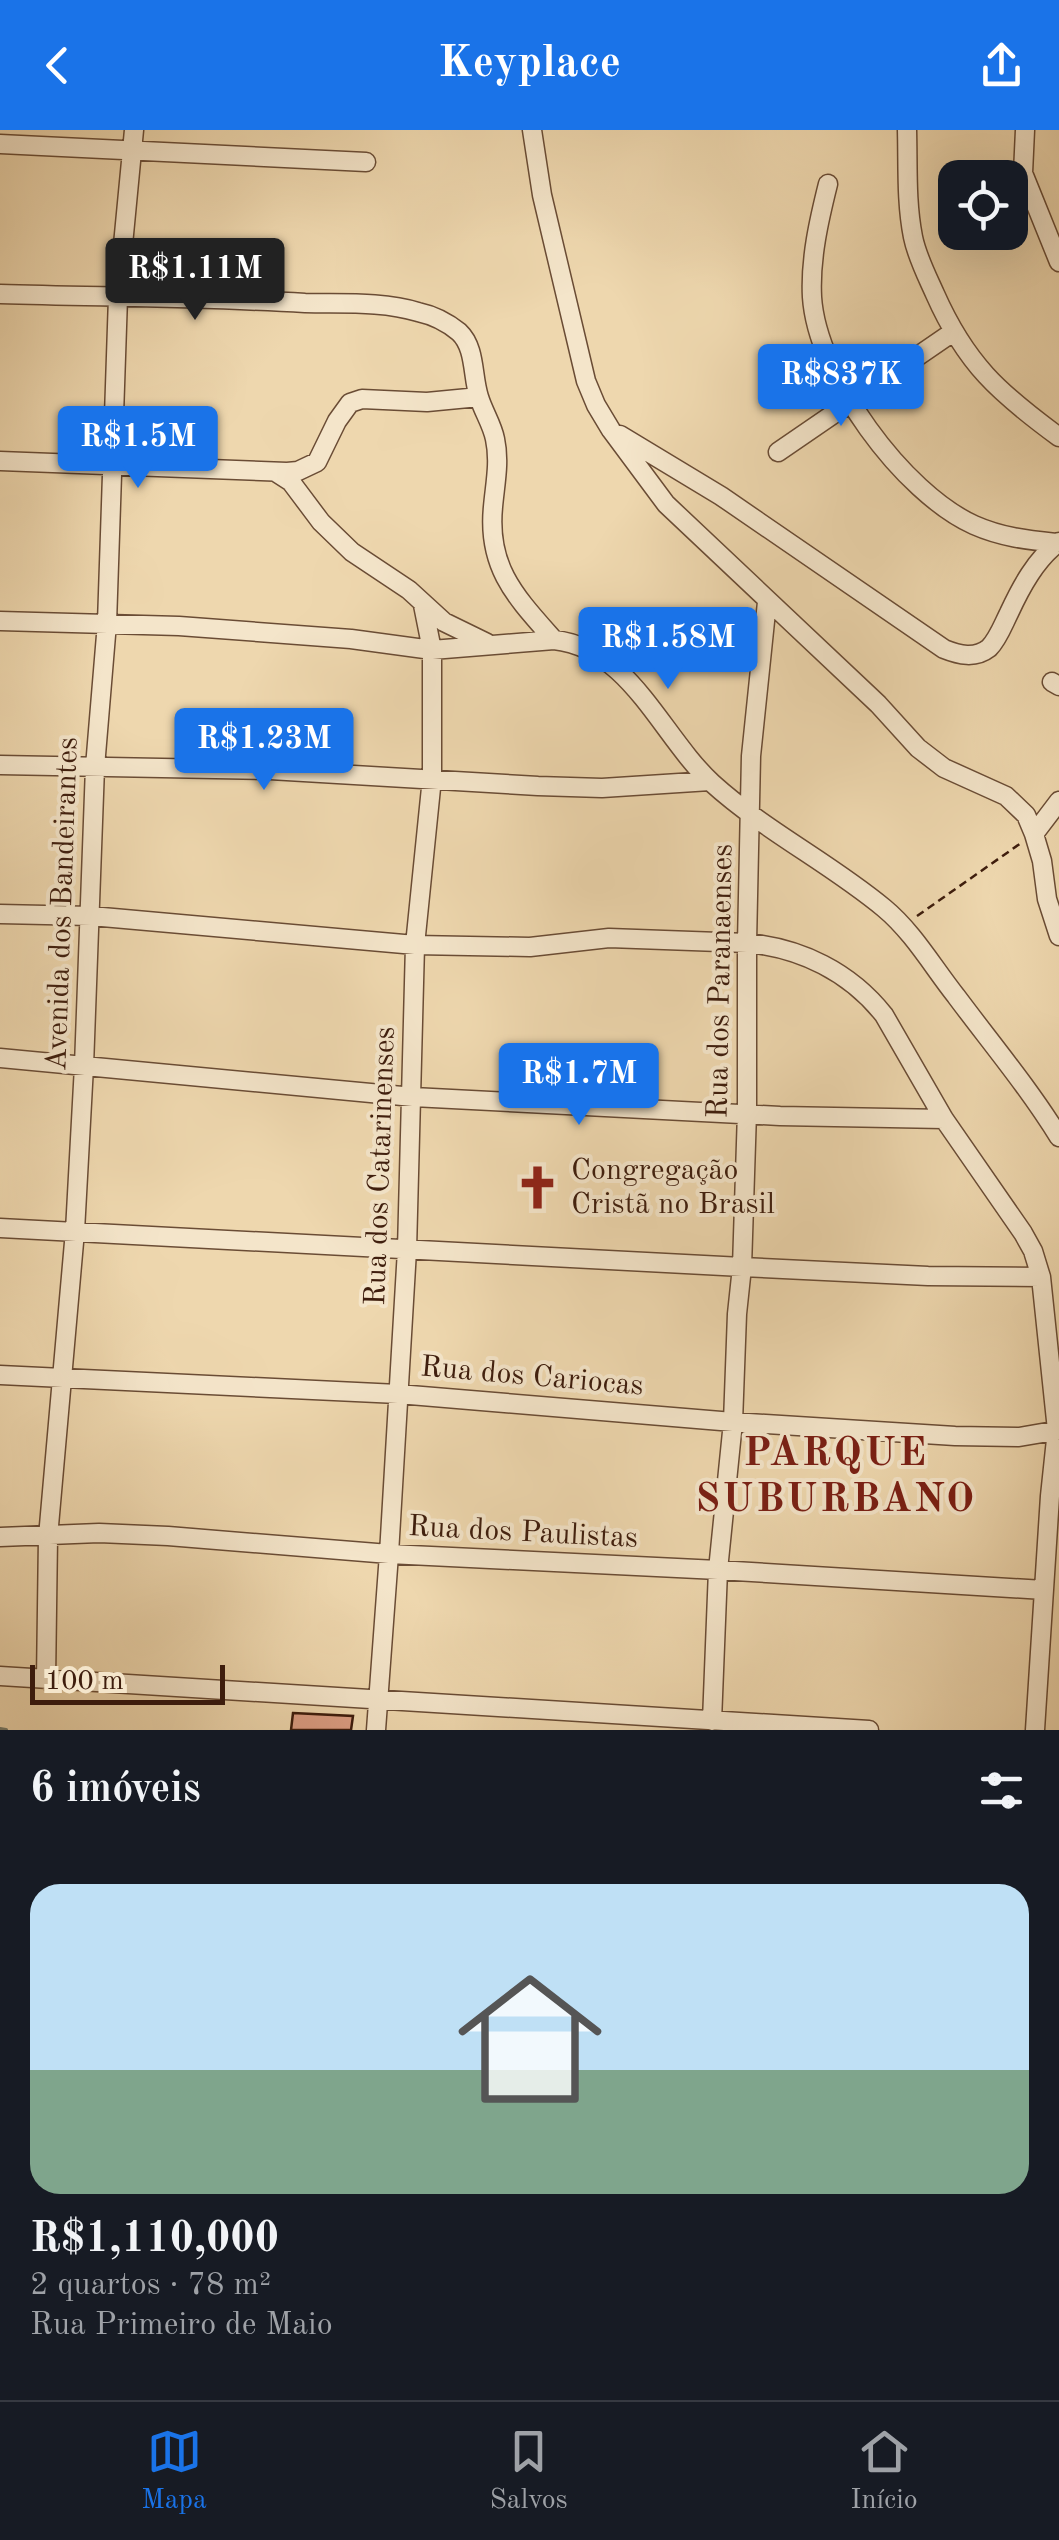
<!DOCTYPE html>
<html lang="pt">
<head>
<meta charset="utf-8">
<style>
	body { margin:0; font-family:"Old Standard TT",serif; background:#20242c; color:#f1f3f6; height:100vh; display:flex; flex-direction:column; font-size:38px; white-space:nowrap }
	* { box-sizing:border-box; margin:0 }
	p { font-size:32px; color:#9ea1a6 }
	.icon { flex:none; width:55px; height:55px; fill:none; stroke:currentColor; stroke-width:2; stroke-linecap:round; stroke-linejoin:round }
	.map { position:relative; height:1600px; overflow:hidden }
	.details { display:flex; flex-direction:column; background:#171b24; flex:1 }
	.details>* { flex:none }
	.fabs { position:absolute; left:938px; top:30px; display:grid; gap:20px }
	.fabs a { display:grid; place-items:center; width:90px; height:90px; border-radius:20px; background:#171b24; box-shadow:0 10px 40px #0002; font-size:50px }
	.scale { position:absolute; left:30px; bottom:25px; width:195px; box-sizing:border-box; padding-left:10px; border:5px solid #3e1d0d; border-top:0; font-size:28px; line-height:35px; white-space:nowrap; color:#3e1d0d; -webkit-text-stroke:8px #f4e5ca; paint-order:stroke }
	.price { position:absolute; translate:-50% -85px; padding:0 22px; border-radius:10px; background:#1a73e8; color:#fff; font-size:32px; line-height:65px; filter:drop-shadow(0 2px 5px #0008) }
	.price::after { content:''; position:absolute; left:50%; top:60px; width:30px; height:22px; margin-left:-15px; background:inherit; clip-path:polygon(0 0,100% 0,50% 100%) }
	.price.current { background:#222; color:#fff }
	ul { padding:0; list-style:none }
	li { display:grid; align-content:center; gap:20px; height:530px; padding:0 30px }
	li span { display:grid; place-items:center; height:310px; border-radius:30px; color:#555 }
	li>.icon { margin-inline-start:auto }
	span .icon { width:180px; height:180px; fill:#fffc; stroke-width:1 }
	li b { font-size:42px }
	h2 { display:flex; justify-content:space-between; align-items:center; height:120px; padding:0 30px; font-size:42px }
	header { display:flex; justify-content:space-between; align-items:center; height:130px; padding:0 30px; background:#1a73e8; color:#fff; font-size:45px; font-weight:600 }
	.menu { display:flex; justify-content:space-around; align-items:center; height:140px; border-top:2px solid #363941; background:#171b24; font-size:28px; color:#9ea1a6 }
	.menu a { display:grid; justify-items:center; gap:5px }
	.menu .current { color:#1a73e8 }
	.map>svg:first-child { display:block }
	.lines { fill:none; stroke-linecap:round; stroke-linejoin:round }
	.stream { stroke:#757b6b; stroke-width:4 }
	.building { fill:#db9d83; stroke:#3e1d0d; stroke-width:2.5 }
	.minor-casing { stroke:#6a4c35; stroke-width:21 }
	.path { stroke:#3e1d0d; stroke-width:2.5; stroke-dasharray:8 5; stroke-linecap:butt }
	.minor { stroke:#f4e5ca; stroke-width:18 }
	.labels { text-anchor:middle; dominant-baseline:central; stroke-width:8; stroke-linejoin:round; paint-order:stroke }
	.street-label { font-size:30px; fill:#3e1d0d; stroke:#f4e5ca }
	.poi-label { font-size:30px; fill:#3e1d0d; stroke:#f4e5ca; text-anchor:start }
	.district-label { font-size:40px; font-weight:bold; letter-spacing:2.5px; fill:#7a1f14; stroke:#f4e5ca }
</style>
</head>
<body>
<header><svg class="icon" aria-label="back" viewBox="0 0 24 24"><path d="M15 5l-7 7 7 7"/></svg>Keyplace<svg class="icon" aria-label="share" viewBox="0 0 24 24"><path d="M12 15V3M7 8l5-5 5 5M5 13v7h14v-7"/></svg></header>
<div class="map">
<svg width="1059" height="1600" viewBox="0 0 1059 1600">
	<rect width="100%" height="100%" fill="#eed7ae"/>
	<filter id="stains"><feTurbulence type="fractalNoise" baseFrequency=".002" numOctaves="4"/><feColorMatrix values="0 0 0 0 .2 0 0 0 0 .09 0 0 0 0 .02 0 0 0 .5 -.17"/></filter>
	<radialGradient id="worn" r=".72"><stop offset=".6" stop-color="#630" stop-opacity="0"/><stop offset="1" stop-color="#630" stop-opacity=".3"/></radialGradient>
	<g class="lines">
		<!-- stream -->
		<path class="stream" d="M0 1599 6 1600"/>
	</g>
	<!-- building -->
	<path class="building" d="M293 1583 353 1586 351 1600H291Z"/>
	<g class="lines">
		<defs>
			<path id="minor" d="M532 0 542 65 586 251 596 275 611 300 666 374 878 574 918 618 944 638 1006 666 1026 685 1034 704 1042 731 1047 769 1059 806
				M907 0C908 35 906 72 913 107 917 127 927 146 935 164 966 234 999 263 1059 307
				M1025 0 1023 43 1059 132
				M0 14 366 32
				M828 54C819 90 810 129 812 167 817 246 903 363 974 395 1001 407 1027 410 1056 413
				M0 164C101 167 203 167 305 173 341 174 383 171 418 182 432 185 448 193 459 202 476 218 472 246 479 267 483 281 492 294 495 309 500 332 495 354 493 377 487 438 516 467 554 510
				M620 305 721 366 944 519C959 525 975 529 989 518 998 509 1003 495 1009 483 1021 457 1036 429 1059 412
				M778 322 953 202
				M0 331 287 342 298 341 317 332 337 291 350 273 362 269 427 272 479 267
				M277 343 291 352 321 392 352 422 409 460 444 492 487 513
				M0 491 179 496 351 509 432 520 554 510C630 518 661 606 712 653 765 701 830 733 884 778 913 802 933 837 956 866 991 913 1028 957 1059 1007
				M1052 552 1059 556
				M0 635 270 640 538 656 602 658 710 651
				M1034 704 1059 671
				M0 784 91 786 415 815 530 817 609 808 747 813C801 818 850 842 884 885L944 989 1023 1103 1033 1121 1041 1147 1057 1300 1050 1366 1035 1600
				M0 928 413 967 780 986 944 989
				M0 1098 742 1137 928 1146 1041 1147
				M0 1245 398 1264 733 1292 955 1306 1019 1307 1059 1300
				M0 1407 99 1403 168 1406 389 1424 718 1440 1044 1460
				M0 1546 869 1600
				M46 1550 48 1407 75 1101 84 936 95 637 107 493 118 167 134 0
				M712 1591 718 1440 733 1292 737 1184 742 1137 747 982V813L751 626 767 472
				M376 1600 389 1424 407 1120 415 815 432 648V520L423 475"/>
		</defs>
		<!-- minor casing -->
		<use href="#minor" class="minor-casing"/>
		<!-- path -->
		<path class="path" d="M917 786 1021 713"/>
		<!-- minor -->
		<use href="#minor" class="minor"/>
	</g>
	<!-- icons -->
	<defs>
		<symbol id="church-bare" viewBox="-9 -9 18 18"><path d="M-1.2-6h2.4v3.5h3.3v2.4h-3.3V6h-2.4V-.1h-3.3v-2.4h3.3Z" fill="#8f2418" stroke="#f4e5ca" stroke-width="2.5" paint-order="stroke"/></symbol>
	</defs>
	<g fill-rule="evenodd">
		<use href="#church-bare" x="506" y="1026" width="63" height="63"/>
	</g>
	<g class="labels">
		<!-- street labels -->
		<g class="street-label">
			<text transform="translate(63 774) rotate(-88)">Avenida dos Bandeirantes</text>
			<text transform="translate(721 851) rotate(-89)">Rua dos Paranaenses</text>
			<text transform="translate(381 1036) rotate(-88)">Rua dos Catarinenses</text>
			<text transform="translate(532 1247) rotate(5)">Rua dos Cariocas</text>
			<text transform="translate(523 1403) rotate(3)">Rua dos Paulistas</text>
		</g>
		<!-- poi labels -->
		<g class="poi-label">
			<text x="571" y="1041">Congregação<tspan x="571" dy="34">Cristã no Brasil</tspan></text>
		</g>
		<!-- district labels -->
		<g class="district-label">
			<text x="836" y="1325">PARQUE<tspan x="836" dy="46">SUBURBANO</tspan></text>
		</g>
	</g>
	<rect width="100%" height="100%" filter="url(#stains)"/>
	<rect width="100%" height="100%" fill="url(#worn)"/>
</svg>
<div class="fabs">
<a><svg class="icon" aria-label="locate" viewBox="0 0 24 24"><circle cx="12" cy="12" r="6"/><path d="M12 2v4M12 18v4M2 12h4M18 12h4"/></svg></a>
</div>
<div class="scale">100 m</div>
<b class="price current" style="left:195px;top:193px">R$1.11M</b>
<b class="price" style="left:841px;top:299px">R$837K</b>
<b class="price" style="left:138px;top:361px">R$1.5M</b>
<b class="price" style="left:668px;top:562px">R$1.58M</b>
<b class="price" style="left:264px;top:663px">R$1.23M</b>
<b class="price" style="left:579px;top:998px">R$1.7M</b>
</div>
<section class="details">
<h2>6 imóveis<svg class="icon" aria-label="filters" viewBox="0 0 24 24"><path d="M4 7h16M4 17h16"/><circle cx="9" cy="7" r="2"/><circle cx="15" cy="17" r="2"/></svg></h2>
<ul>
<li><span style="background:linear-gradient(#bfe0f5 60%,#7fa58c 0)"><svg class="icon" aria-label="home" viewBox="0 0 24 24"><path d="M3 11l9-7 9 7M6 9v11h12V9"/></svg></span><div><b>R$1,110,000</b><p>2 quartos · 78 m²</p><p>Rua Primeiro de Maio</p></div></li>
</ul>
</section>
<nav class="menu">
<a class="current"><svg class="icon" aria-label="map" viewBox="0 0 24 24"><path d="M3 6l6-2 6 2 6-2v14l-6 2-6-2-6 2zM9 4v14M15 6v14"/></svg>Mapa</a>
<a><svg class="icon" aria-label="saved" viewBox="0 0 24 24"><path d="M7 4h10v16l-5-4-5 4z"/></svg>Salvos</a>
<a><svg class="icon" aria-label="home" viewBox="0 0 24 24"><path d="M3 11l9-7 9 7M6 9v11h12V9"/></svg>Início</a>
</nav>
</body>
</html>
